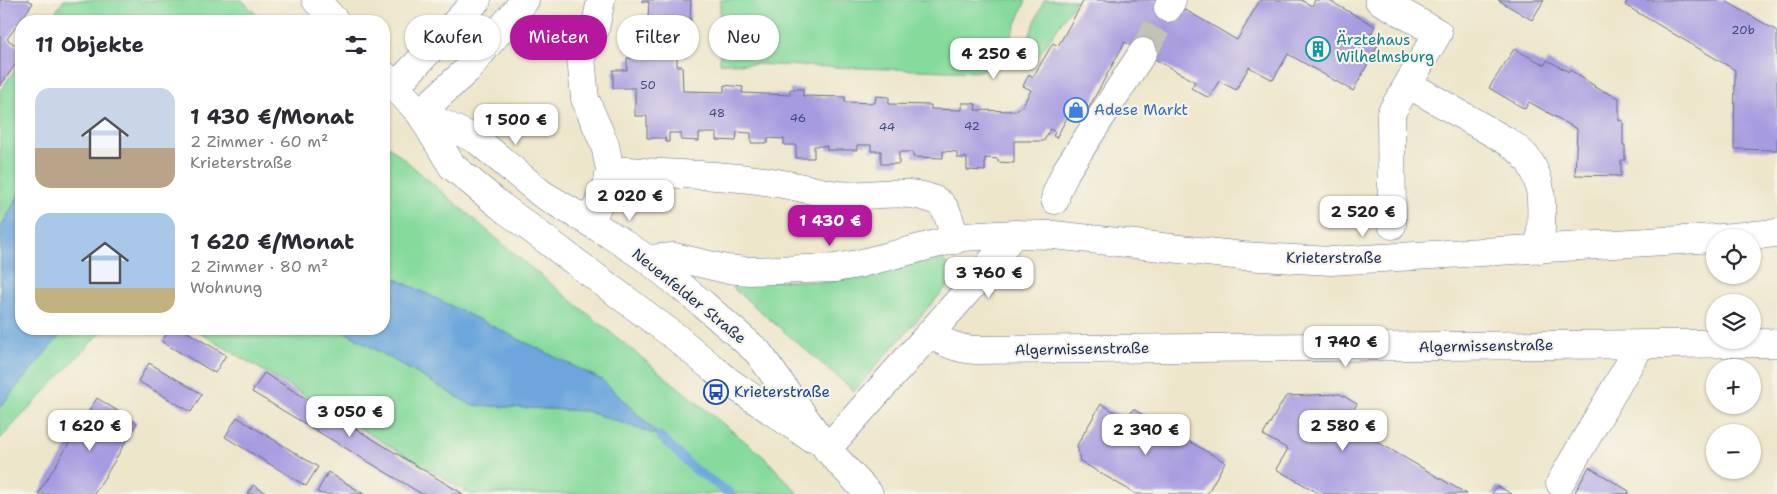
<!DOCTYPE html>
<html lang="de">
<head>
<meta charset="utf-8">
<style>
	body { margin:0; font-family:"Shantell Sans",sans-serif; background:#f2f2f3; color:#2b2b33; height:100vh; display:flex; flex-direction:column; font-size:19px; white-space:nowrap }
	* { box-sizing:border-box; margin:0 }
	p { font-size:16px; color:#7c7c81 }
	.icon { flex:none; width:28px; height:28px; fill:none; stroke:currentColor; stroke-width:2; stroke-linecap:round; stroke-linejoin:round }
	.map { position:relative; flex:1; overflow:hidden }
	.sheet { position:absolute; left:15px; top:15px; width:375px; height:320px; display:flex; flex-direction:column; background:#fff; border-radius:20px; box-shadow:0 1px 4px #0004 }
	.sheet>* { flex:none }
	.hud { position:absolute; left:405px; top:15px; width:475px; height:45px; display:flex; gap:10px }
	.fabs { position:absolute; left:1706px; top:229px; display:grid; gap:10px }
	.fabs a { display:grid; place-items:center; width:55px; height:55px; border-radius:50%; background:#fff; box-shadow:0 1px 4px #0004; font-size:25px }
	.price { position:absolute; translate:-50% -42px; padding:0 11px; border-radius:10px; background:#fff; color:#222; font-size:16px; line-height:32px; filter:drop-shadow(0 1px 2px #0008) }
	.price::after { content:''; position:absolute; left:50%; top:30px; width:15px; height:11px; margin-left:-8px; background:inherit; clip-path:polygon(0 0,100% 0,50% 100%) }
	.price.active { background:#b5179e; color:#fff }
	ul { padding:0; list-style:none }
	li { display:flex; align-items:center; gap:15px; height:125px; padding:0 20px }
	li span { display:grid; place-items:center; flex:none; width:140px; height:100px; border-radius:15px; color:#555 }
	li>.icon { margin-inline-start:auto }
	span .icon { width:60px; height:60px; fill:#fffc; stroke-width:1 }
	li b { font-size:21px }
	h2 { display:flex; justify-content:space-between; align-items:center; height:60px; padding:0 20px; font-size:21px }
	.chip { padding:0 18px; border-radius:22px; background:#fff; box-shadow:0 1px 4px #0004; font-size:18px; line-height:45px }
	.chip.active { background:#b5179e; color:#fff }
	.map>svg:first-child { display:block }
	.green { fill:#85da9c; stroke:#50847d }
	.water { fill:#6ca6dc; stroke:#446a9d }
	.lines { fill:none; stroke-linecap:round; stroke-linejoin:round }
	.stream { stroke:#6ca6dc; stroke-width:9 }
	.building { fill:#a69ae0 }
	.minor-tunnel { stroke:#c4c1b5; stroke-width:28; stroke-dasharray:28 14; stroke-linecap:butt }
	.minor-casing { stroke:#656f84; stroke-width:29 }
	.major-casing { stroke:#656f84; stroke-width:29 }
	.minor { stroke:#fff; stroke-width:28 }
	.major { stroke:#fff; stroke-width:28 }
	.labels { text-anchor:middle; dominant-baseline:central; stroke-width:4.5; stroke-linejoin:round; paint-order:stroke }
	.number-label { font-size:12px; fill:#3e4a7e }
	.culture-label { font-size:15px; fill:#0d838f; stroke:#f7f3e8; text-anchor:start }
	.shop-label { font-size:15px; fill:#366cbe; stroke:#f7f3e8; text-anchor:start }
	.street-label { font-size:15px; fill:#1b2f5e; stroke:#f7f3e8 }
	.transit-label { font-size:15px; fill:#164399; stroke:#f7f3e8; text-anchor:start }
</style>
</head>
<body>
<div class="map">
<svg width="1777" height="494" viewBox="0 0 1777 494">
	<rect width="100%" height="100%" fill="#f7f3e8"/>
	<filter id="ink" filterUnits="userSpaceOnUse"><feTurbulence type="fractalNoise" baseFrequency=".02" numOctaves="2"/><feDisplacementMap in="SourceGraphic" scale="10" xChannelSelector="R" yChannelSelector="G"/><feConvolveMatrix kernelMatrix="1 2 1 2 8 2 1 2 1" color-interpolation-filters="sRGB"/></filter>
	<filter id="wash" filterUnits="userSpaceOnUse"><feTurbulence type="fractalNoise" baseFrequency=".0096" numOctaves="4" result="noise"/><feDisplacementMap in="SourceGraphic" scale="20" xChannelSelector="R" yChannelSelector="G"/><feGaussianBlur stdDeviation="1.12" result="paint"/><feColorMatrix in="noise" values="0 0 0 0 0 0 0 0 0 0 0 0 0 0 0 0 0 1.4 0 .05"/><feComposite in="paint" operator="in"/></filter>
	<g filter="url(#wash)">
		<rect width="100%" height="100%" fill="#eee6cb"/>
		<!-- green -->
		<path class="green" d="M64 0H242L263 21H49Z
			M720 0H1026L1004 53 992 68 975 72 720 63Z
			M1044 0H1076L1030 69 1022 63 1021 56Z
			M21 61V191L0 229V91Z
			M384 142 524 262 764 457 799 494H470L193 329H340L471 405 586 411 659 435 602 380 384 273Z
			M938 257 959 273 854 391 733 288 736 279 829 282Z
			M65 329H104L0 439V407Z"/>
		<!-- water -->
		<path class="water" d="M21 191V329H65L0 407V229Z
			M384 273 602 380 660 436 586 411 471 405 340 329H384Z"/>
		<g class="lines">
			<!-- stream -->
			<path class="stream" d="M660 436 694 469 731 494"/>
		</g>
		<g id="blocks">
			<!-- building -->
			<path class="building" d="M0 0H28L33 3 7 39 21 49V57L0 86Z
				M642 0H691L690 25H686V56H677V66H682L683 91 724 92V85L743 87 742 93 790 95V89H803V96L845 97V102L875 103 876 96 889 97V104L931 105V109L962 110V103H969L976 104 975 110 1015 111 1023 105 1031 90 1023 86 1029 74 1033 77 1053 43 1058 46 1084 0H1155L1179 14 1182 8 1237 40 1260 0H1301L1312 6 1315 0H1328L1375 26 1369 38 1379 44 1353 91 1288 54 1273 80 1249 67 1236 90 1219 81 1209 98 1191 88 1195 82 1125 42 1082 120 1076 116 1079 113 1072 109 1056 138 1053 136 1055 132 1050 129 1044 141H1014V163L998 162V159L985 158V171L967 170V158H957V152L943 151V158L913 157V152H899V164H881V151H871V145H857V150H827V146H814V158H796V145H784V139L768 138V143H751V133L737 132 736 141 717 140V133H699V141L681 140V133H669V142H666L665 138H647V116H635V88H613V70H627V58H633V49L629 48V44L633 45 634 32H643V18H648L649 2H642Z
				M1498 0H1544L1532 20Z
				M1628 0H1724L1777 31V150L1734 149 1735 70 1625 5Z
				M1514 49 1545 65 1547 60 1569 72 1570 70 1595 86 1594 87 1619 98V121L1623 120V145H1625V160H1621V176L1575 175 1577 129 1529 102 1525 109 1489 88Z
				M169 329H182L226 355 215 373 162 342Z
				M149 363 202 394 191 412 138 381Z
				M264 373 463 494H422L252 392Z
				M1340 394 1357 404 1345 423 1467 494H1320L1276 469 1288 449 1263 435 1286 396Z
				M97 398 137 423 106 475 94 494H38Z
				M1101 404 1127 419 1133 409 1225 462 1207 494H1136L1080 461 1077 445Z
				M237 417 318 467 306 486 225 437Z
				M1589 467 1629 491 1628 494H1574Z
				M328 472 364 494H321L317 492Z
				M253 485 268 494H248Z
				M1497 486 1512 494H1492Z"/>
		</g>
	</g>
	<g filter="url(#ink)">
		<use href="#blocks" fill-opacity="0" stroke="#656f84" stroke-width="1"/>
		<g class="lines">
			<!-- minor-tunnel -->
			<path class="minor-tunnel" d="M1143 52 1168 8"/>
			<defs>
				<path id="minor" d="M1379 0 1438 33 1391 113 1392 225
					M1168 8 1172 0
					M1408 84 1510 143C1514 147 1521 151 1525 156 1547 181 1541 218 1540 249
					M395 87 477 0
					M420 113 467 70 525 0
					M610 170C664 174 724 174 777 183 797 186 817 192 837 195 869 198 905 187 935 200 949 206 951 227 955 240
					M1055 200 1056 194 1066 171 1143 52
					M590 222 607 186 610 170 605 145 585 99 581 57 595 29 601 0
					M1721 238 1777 233
					M647 259 674 257 726 269 749 271 835 268 858 264 963 237 1014 234 1054 235 1243 256 1331 261 1715 238
					M930 334C945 343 957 349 975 350L1777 343
					M827 449 971 287 1014 234
					M1560 483 1641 344"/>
				<path id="major" d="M316 0 335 21
					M384 75 420 113 452 166 502 207 677 338 728 381 811 438
					M420 113 477 140 542 194 609 234 647 259 703 304 758 352 827 449 869 494"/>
			</defs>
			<!-- minor casing -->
			<use href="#minor" class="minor-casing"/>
			<!-- major casing -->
			<use href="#major" class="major-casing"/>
			<!-- minor -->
			<use href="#minor" class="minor"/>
			<!-- major -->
			<use href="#major" class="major"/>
		</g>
	</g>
	<!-- icons -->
	<defs>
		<symbol id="building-ring" viewBox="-11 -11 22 22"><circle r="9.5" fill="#f7f3e8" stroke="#0f9aa8" stroke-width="1.5"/><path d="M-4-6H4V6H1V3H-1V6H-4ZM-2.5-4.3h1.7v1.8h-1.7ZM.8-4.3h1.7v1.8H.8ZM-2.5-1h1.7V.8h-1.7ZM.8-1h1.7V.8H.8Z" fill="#0f9aa8"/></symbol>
		<symbol id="shop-ring" viewBox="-11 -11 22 22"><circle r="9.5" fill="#f7f3e8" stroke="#3f7fe0" stroke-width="1.5"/><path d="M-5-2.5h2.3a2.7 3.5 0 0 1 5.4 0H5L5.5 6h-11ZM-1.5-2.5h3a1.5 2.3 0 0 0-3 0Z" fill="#3f7fe0"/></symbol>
		<symbol id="bus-ring" viewBox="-11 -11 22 22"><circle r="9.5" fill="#f7f3e8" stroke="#1a4fb4" stroke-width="1.5"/><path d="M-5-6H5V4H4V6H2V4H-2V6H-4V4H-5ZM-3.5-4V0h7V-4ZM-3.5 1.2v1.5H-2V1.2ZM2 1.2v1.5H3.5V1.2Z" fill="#1a4fb4"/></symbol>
	</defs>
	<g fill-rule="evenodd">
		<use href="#building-ring" x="1304" y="35" width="28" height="28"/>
		<use href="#shop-ring" x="1062" y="96" width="28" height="28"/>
		<use href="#bus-ring" x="702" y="378" width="28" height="28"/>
	</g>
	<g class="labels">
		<!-- number labels -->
		<g class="number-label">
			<text x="1743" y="30">20b</text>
			<text x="648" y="85">50</text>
			<text x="717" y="113">48</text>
			<text x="798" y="118">46</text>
			<text x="972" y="126">42</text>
			<text x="887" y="127">44</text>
		</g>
		<!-- culture labels -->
		<g class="culture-label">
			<text x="1336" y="40">Ärztehaus<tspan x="1336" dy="17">Wilhelmsburg</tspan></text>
		</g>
		<!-- shop labels -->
		<g class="shop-label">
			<text x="1094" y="110">Adese Markt</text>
		</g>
		<!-- street labels -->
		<g class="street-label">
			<text x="1334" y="258">Krieterstraße</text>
			<text transform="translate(689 296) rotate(39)">Neuenfelder Straße</text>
			<text transform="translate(1486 346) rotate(-1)">Algermissenstraße</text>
			<text transform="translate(1082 349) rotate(-1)">Algermissenstraße</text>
		</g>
		<!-- transit labels -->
		<g class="transit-label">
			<text x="734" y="392">Krieterstraße</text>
		</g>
	</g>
</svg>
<div class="fabs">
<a><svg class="icon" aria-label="locate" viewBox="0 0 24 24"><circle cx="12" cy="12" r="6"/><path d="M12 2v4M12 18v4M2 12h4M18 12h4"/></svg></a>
<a><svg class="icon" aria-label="layers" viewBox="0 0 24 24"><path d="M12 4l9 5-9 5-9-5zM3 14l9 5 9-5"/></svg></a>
<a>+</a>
<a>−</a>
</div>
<b class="price" style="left:994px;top:80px">4 250 €</b>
<b class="price" style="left:516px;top:146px">1 500 €</b>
<b class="price" style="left:630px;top:222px">2 020 €</b>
<b class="price" style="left:1363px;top:238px">2 520 €</b>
<b class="price active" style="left:830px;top:247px">1 430 €</b>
<b class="price" style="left:989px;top:299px">3 760 €</b>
<b class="price" style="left:1346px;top:368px">1 740 €</b>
<b class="price" style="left:350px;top:438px">3 050 €</b>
<b class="price" style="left:90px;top:452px">1 620 €</b>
<b class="price" style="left:1343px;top:452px">2 580 €</b>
<b class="price" style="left:1146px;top:456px">2 390 €</b>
<div class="hud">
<a class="chip">Kaufen</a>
<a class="chip active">Mieten</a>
<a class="chip">Filter</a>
<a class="chip">Neu</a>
</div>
<section class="sheet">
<h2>11 Objekte<svg class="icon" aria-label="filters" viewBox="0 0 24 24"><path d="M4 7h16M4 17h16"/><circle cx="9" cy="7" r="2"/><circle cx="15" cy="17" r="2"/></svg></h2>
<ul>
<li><span style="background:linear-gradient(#c9d6e8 60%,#b9a48a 0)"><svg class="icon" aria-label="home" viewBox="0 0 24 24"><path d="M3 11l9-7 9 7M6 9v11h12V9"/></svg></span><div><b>1 430 €/Monat</b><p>2 Zimmer · 60 m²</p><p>Krieterstraße</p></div></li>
<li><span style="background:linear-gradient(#a9c7e8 75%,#c2b280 0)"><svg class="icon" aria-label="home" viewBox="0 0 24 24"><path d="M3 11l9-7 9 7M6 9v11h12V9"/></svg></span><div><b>1 620 €/Monat</b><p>2 Zimmer · 80 m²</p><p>Wohnung</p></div></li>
</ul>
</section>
</div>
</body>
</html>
